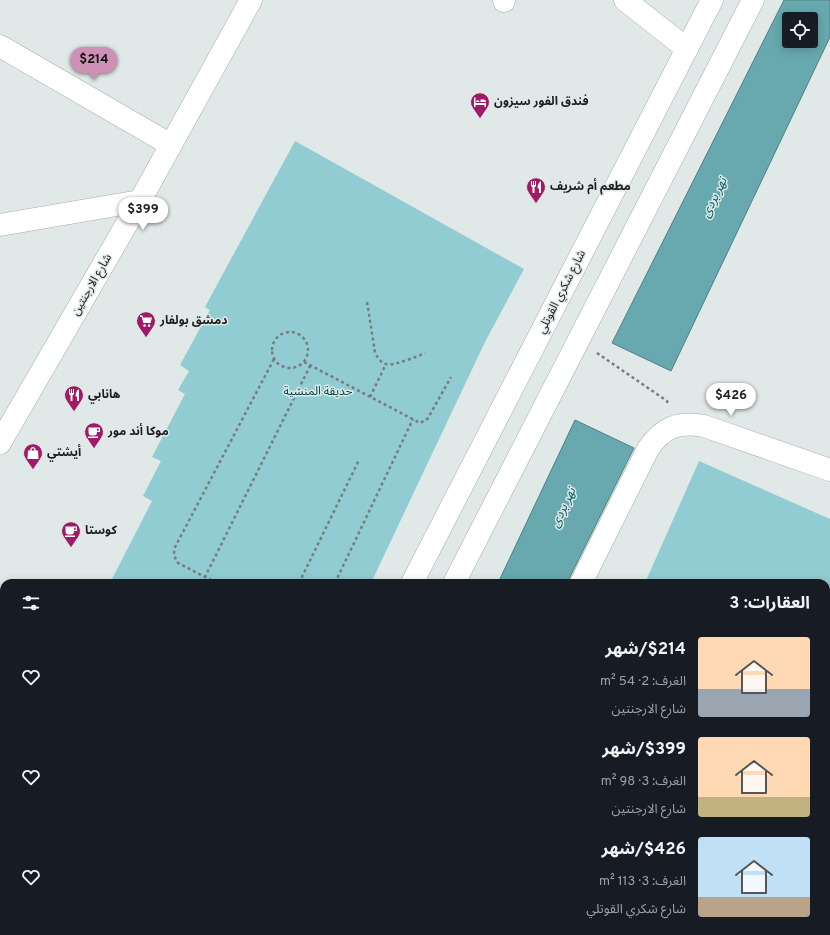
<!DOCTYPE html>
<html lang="ar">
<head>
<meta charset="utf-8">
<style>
	body { margin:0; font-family:Overpass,"Noto Sans Arabic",sans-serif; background:#20242c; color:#f1f3f6; direction:rtl; height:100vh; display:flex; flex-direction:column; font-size:15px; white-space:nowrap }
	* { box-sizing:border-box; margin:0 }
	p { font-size:13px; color:#9ea1a6 }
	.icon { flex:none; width:22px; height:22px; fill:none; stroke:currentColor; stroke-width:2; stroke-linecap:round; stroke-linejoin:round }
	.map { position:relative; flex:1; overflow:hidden; direction:ltr }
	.side { position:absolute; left:0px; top:579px; width:830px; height:356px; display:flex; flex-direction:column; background:#171b24; border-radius:12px 12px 0 0; box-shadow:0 2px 10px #0003; direction:rtl }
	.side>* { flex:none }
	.buttons { position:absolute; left:782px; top:12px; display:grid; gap:8px }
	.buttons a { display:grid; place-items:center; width:36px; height:36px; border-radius:4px; background:#171b24; box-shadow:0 2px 10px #0003; font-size:20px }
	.price { position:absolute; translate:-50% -34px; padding:0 9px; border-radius:14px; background:#fff; color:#222; font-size:13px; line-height:26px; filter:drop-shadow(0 1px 2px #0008) }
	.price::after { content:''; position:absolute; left:50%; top:24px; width:12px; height:9px; margin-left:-6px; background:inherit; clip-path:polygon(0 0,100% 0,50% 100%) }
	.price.active { background:#cd91b6; color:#111 }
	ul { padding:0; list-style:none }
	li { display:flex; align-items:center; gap:12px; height:100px; padding:0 20px }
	li span { display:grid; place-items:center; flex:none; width:112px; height:80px; border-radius:4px; color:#555 }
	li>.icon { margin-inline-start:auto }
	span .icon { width:48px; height:48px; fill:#fffc; stroke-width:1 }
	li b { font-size:17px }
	h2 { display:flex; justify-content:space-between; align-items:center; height:48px; padding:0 20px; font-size:17px }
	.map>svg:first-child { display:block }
	.green { fill:#90ccd1 }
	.water { fill:#67a9ae; stroke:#507f83; fill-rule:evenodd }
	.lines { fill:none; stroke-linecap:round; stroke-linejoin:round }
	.minor-casing { stroke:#a6acad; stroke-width:23 }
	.major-casing { stroke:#a6acad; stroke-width:23 }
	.highway-casing { stroke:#a6acad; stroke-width:23 }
	.path { stroke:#787c7c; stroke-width:2.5; stroke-dasharray:3 3; stroke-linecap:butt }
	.minor { stroke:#fff; stroke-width:22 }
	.major { stroke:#fff; stroke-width:22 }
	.highway { stroke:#fff; stroke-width:22 }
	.labels { text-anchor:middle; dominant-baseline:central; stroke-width:3; stroke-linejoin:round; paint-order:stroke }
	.poi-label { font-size:12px; font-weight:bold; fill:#1c1e1e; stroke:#e1e8e8; text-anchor:start }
	.street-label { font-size:12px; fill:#1c1e1e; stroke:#e1e8e8 }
	.park-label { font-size:12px; fill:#034448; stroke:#e1e8e8 }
	.water-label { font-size:13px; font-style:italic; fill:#006268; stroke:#e1e8e8 }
</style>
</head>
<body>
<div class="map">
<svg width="830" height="935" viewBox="0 0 830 935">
	<rect width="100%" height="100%" fill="#e1e8e8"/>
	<!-- green -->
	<path class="green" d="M295 141 524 269 485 342 371 583H110L152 501 143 496 161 461 152 457 185 394 178 390 189 371 180 365 210 310 205 307Z
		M699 461 830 519V677L826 687V583H645Z
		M826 735 830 738V780L826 789Z
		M0 762 4 764V931H194V935H0Z"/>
	<!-- water -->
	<path class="water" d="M784 0H830V37L671 371 612 343ZM789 19H811V41H789Z
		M575 420 634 448 567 583H498Z
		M325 931H393L391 935H323Z"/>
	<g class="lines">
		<defs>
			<path id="minor" d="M625 0 687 49
				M504 1V0
				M0 46 171 145
				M0 225 140 201
				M423 931 425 935
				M642 931 650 935"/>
			<path id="major" d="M0 443 140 201 251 0
				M581 583 648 449C663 427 679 421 704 426L830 470
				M0 675 4 677
				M0 693 4 694
				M0 723 4 724
				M490 931 498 935
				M574 931 582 935
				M724 931 733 935"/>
			<path id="highway" d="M412 583 712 0
				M454 583 753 0
				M232 935 234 931
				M279 935 281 931"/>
		</defs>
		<!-- minor casing -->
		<use href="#minor" class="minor-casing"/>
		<!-- major casing -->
		<use href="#major" class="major-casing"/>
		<!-- highway casing -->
		<use href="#highway" class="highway-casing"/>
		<!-- path -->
		<path class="path" d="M367 302 375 352C382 369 392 365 407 360 413 358 419 356 425 353
			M272 350a18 18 0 1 1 36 0a18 18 0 1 1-36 0Z
			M597 353 667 401 668 405
			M304 362 420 423 426 420 428 418 451 377
			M370 397 386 364
			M202 583 310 366
			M217 583 178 563C175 559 174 555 174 549L274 359
			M299 583 359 460
			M335 583 413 419"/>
		<!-- minor -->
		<use href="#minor" class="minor"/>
		<!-- major -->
		<use href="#major" class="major"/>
		<!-- highway -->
		<use href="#highway" class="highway"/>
	</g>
	<!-- icons -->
	<defs>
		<symbol id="hotel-pin" viewBox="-11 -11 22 30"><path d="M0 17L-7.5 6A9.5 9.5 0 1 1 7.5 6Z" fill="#a11a67" stroke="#e1e8e8"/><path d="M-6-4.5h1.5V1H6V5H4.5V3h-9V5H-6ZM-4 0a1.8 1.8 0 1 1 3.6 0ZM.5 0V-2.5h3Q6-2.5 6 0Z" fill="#fff"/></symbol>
		<symbol id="restaurant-pin" viewBox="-11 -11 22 30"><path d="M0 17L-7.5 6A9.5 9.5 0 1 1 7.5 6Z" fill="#a11a67" stroke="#e1e8e8"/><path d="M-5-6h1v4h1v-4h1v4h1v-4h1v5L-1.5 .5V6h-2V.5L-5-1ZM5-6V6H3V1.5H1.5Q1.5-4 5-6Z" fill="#fff"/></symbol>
		<symbol id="supermarket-pin" viewBox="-11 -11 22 30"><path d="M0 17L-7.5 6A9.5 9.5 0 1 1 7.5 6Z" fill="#a11a67" stroke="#e1e8e8"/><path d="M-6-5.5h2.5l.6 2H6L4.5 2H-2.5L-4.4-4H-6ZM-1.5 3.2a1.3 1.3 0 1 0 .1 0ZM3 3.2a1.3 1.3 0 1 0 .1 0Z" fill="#fff"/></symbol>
		<symbol id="cafe-pin" viewBox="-11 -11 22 30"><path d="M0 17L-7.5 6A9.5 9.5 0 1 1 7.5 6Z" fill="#a11a67" stroke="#e1e8e8"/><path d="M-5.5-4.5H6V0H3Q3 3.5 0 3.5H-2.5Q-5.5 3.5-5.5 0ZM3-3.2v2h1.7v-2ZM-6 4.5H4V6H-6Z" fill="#fff"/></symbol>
		<symbol id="shop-pin" viewBox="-11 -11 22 30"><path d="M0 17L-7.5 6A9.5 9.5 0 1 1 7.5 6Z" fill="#a11a67" stroke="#e1e8e8"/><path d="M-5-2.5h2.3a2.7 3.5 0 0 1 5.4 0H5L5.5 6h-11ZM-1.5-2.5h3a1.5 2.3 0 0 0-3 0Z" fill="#fff"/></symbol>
	</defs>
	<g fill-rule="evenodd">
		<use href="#hotel-pin" x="469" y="91" width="22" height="30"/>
		<use href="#restaurant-pin" x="525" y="176" width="22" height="30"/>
		<use href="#supermarket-pin" x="135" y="310" width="22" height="30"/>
		<use href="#restaurant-pin" x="63" y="384" width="22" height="30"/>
		<use href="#cafe-pin" x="83" y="421" width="22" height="30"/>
		<use href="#shop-pin" x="22" y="442" width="22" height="30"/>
		<use href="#cafe-pin" x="60" y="520" width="22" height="30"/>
	</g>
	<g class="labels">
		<!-- poi labels -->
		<g class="poi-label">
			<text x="494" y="102">فندق الفور سيزون</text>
			<text x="550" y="187">مطعم أم شريف</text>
			<text x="160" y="321">دمشق بولفار</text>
			<text x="88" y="395">هانابي</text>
			<text x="108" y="432">موكا أند مور</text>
			<text x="47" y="453">أيشتي</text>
			<text x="85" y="531">كوستا</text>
		</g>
		<!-- street labels -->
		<g class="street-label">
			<text transform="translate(92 285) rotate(-60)">شارع الارجنتين</text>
			<text transform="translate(562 292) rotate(-63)">شارع شكري القوتلي</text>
		</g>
		<!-- park labels -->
		<g class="park-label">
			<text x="318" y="392">حديقة المنشية</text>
		</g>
		<!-- water labels -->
		<g class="water-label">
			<text transform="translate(715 198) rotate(-64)">نهر بردى</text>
			<text transform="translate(564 508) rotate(-65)">نهر بردى</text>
		</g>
	</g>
</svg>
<div class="buttons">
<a><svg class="icon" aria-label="locate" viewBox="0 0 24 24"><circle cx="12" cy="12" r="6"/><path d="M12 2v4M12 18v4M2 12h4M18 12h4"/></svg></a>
</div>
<b class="price active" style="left:94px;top:81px">$214</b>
<b class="price" style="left:143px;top:231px">$399</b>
<b class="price" style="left:731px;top:417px">$426</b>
<section class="side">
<h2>العقارات: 3<svg class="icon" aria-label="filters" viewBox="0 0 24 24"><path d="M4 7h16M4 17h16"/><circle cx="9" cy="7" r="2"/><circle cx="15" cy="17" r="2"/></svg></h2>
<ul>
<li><span style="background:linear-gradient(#ffd9b3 65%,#9aa5b1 0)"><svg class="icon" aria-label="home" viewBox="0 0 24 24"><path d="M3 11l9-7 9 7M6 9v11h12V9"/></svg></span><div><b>$214/شهر</b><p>الغرف: 2 · 54 m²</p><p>شارع الارجنتين</p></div><svg class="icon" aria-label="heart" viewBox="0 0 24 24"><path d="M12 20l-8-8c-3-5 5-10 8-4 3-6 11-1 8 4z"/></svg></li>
<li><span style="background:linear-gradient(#ffd9b3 75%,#c2b280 0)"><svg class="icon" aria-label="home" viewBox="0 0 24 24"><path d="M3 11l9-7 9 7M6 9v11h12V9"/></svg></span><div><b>$399/شهر</b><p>الغرف: 3 · 98 m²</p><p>شارع الارجنتين</p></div><svg class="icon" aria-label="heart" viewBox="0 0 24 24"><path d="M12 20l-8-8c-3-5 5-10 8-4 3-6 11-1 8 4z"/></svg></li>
<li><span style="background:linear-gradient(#bfe0f5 75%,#b9a48a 0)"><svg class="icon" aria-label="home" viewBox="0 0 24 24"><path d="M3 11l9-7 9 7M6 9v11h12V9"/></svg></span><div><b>$426/شهر</b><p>الغرف: 3 · 113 m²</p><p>شارع شكري القوتلي</p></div><svg class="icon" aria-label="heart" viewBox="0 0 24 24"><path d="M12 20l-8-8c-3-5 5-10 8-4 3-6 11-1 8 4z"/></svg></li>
</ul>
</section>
</div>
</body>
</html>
